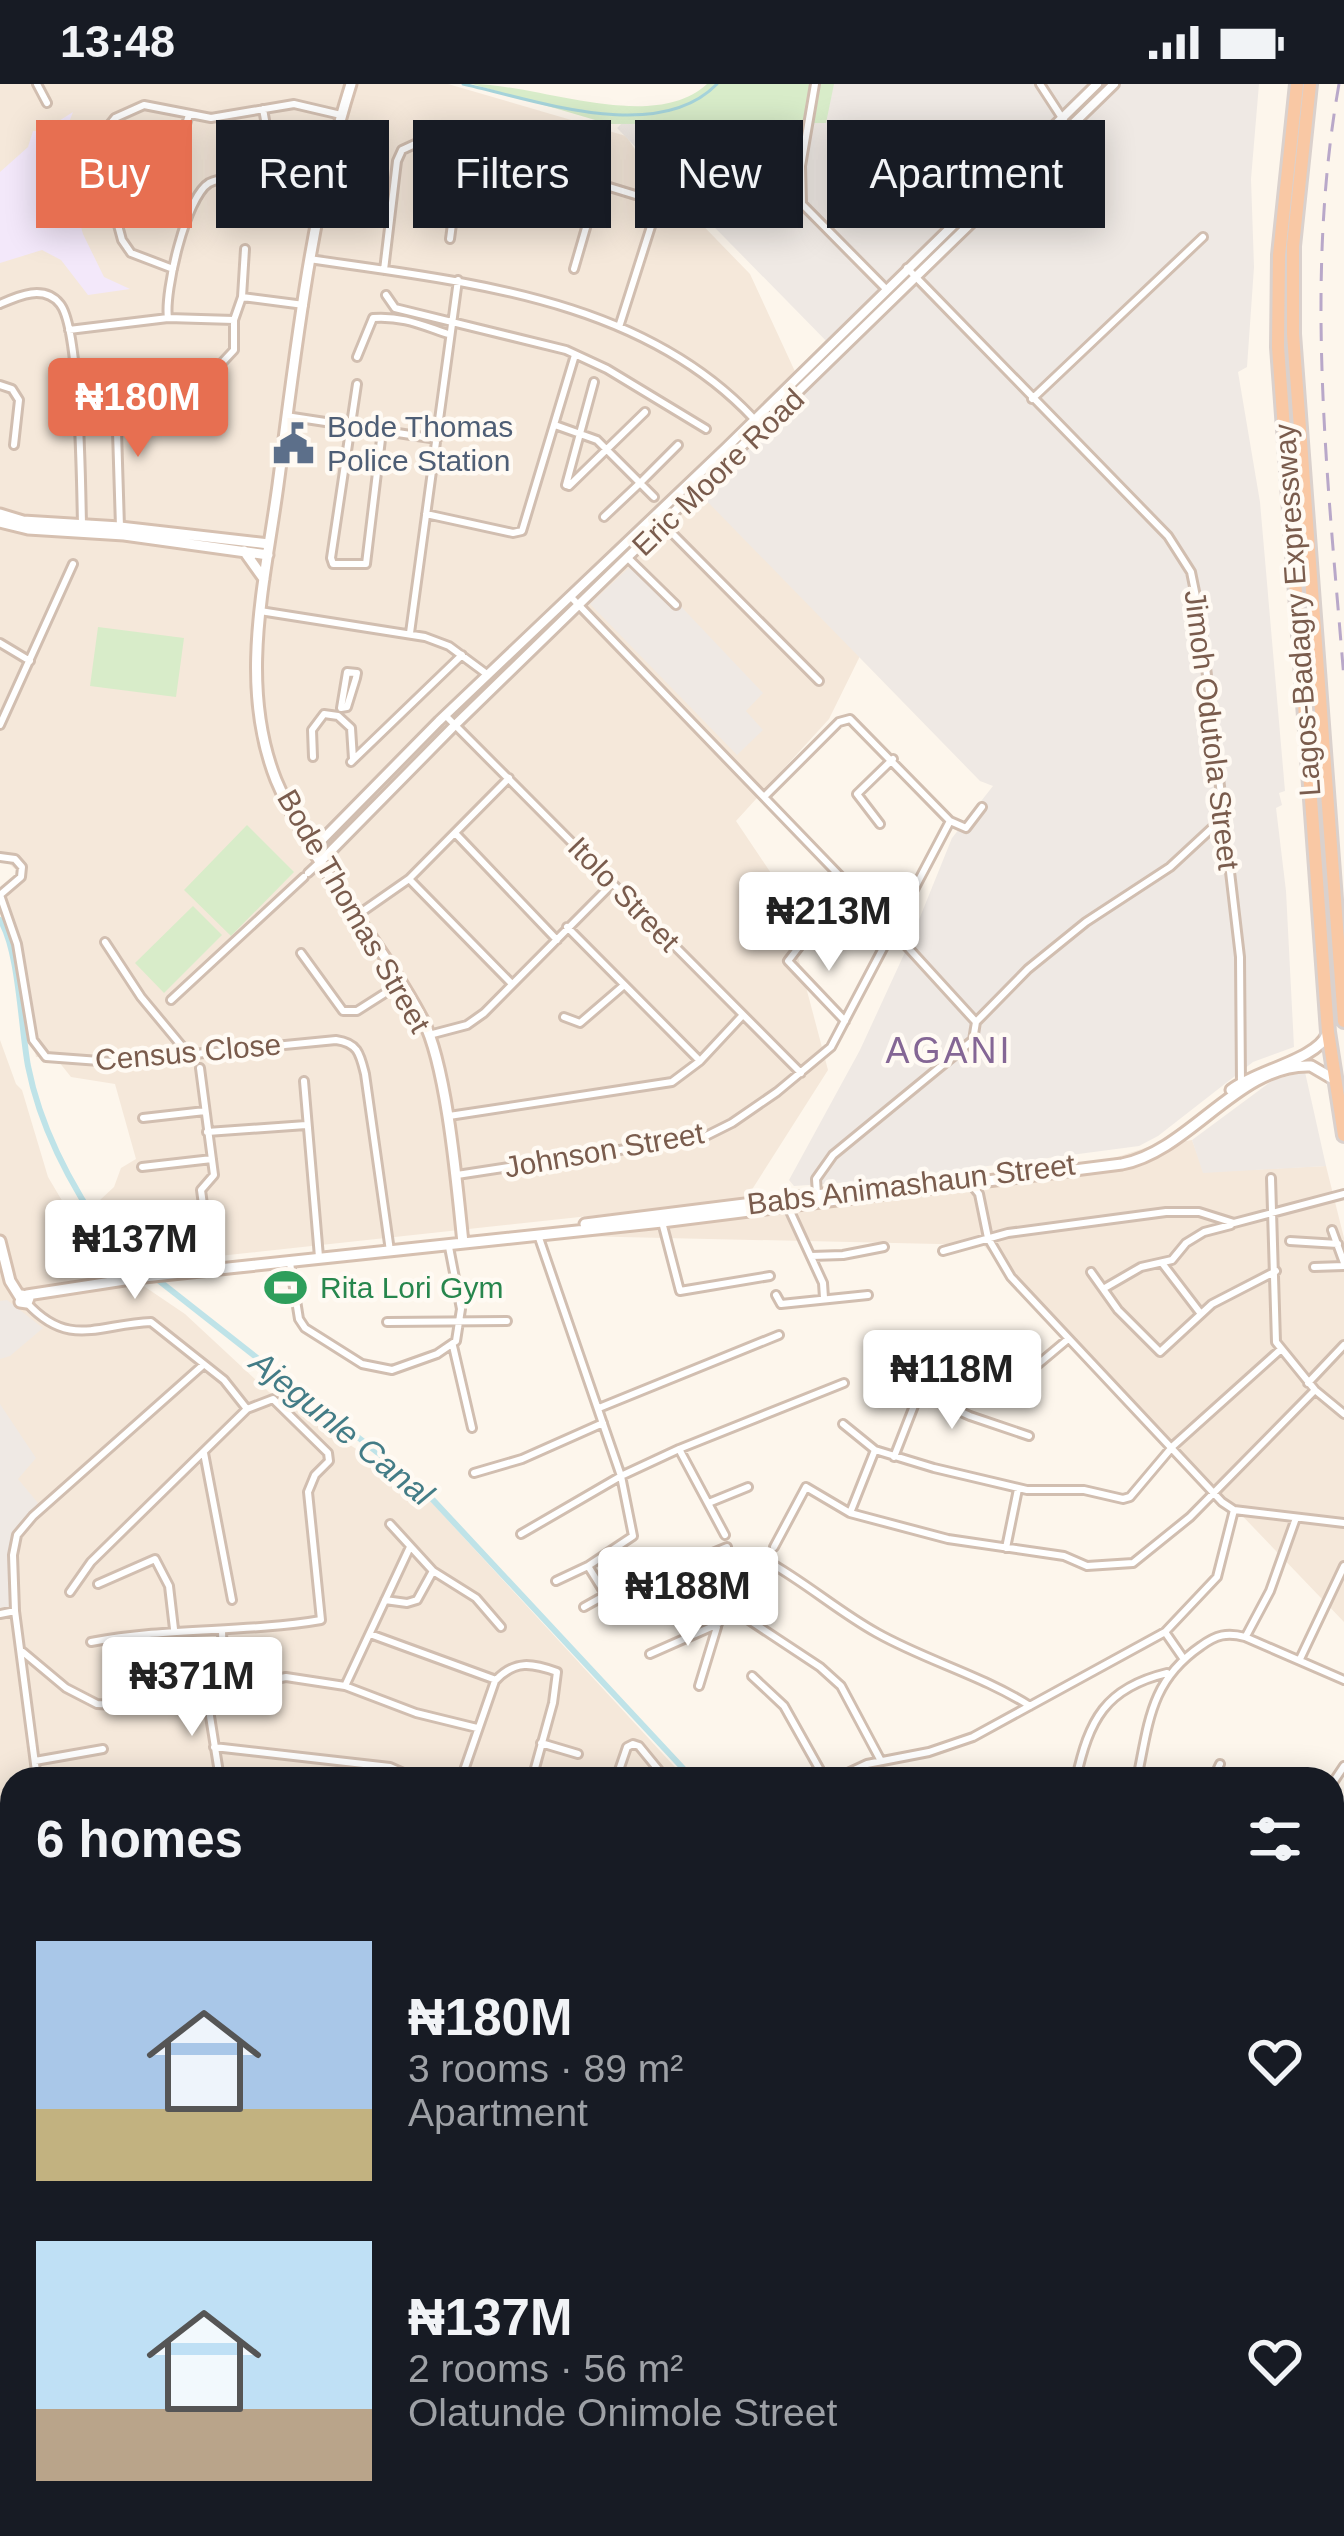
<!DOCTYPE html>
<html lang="en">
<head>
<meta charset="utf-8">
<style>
	body { margin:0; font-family:Arial,sans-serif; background:#242831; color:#f1f3f6; height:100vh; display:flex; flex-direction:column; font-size:45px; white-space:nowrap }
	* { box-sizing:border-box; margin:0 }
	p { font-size:39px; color:#9ea1a6 }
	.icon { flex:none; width:66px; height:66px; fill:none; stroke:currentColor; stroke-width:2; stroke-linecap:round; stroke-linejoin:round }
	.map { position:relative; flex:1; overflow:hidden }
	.panel { position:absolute; left:0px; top:1683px; width:1344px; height:771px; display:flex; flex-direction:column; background:#171b24; border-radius:36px 36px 0 0; box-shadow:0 6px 30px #0003 }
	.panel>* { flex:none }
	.banner { position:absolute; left:36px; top:36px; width:1272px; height:108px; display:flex; gap:24px }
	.price { position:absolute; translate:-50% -102px; padding:0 27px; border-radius:12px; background:#fff; color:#222; font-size:39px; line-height:78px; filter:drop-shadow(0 3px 6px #0008) }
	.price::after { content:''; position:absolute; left:50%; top:72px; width:36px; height:27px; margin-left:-18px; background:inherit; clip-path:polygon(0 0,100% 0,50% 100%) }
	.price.on { background:#e76f51; color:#fff }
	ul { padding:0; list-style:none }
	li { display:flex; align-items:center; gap:36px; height:300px; padding:0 36px }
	li span { display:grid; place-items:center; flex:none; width:336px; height:240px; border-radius:0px; color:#555 }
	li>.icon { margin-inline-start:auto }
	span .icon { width:144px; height:144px; fill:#fffc; stroke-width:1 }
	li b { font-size:51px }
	h2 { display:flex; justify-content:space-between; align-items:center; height:144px; padding:0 36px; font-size:51px }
	.tag { padding:0 42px; border-radius:0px; background:#171b24; box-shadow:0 6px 30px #0003; font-size:42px; line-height:108px }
	.tag.on { background:#e76f51; color:#fff }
	.status { display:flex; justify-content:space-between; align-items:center; height:84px; padding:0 60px; background:#171b24; direction:ltr }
	.status svg { height:33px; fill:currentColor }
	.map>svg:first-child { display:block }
	.residential { fill:#f5e8da }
	.industrial { fill:#efe9e4 }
	.education { fill:#f3e8fa }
	.green { fill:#d8ecc9 }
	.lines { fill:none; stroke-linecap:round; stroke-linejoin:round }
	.stream { stroke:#a5d3da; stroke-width:3 }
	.canal { stroke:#bfe3e8; stroke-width:6 }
	.minor-casing { stroke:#d1beb0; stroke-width:12 }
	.tertiary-casing { stroke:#d1beb0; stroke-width:14 }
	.secondary-casing { stroke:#d6c0b0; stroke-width:15 }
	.trunk-casing { stroke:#dad1cd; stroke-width:18 }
	.minor { stroke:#fff; stroke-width:6 }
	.tertiary { stroke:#fff; stroke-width:8 }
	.secondary { stroke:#fff; stroke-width:9 }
	.trunk { stroke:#f9c8a4; stroke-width:12 }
	.rail { stroke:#b9a8c9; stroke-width:3; stroke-dasharray:18 12; stroke-linecap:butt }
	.labels { text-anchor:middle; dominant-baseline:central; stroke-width:9; stroke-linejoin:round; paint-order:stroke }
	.service-label { font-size:30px; fill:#4e5e75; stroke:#fffaf3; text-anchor:start }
	.street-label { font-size:30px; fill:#7a5c4d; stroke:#fffaf3 }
	.leisure-label { font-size:30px; fill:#27864d; stroke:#fffaf3; text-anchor:start }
	.water-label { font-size:33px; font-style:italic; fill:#437c86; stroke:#fffaf3 }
	.quarter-label { font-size:36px; letter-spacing:3px; fill:#846695; stroke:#fffaf3 }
</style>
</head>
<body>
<div class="status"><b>13:48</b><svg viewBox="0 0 49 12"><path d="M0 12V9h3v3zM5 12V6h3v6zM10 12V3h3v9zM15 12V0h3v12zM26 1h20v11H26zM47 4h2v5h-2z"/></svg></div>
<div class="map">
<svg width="1344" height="2452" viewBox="0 0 1344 2452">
	<rect width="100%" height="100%" fill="#fdf6ec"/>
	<!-- residential -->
	<path class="residential" d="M0 0H448L626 52 649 86 750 190 822 346 861 570 829 635 736 737 779 801 828 986 746 1115 154 1179 100 1116 114 1103 121 1084 136 1075 115 1000 71 993 55 973H36L11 847 0 830V805L19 789 0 771Z
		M0 956 16 1000 22 1006 48 1093 92 1167 185 1230 269 1308 422 1408 686 1695H12V2442H1255L1261 2452H0Z
		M1192 1056 1204 1088 1326 1082 1344 1154V1538L983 1161 576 1152 215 1183 190 1181 356 1170 604 1142 812 1111 1108 1076 1148 1063Z"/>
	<!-- industrial -->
	<path class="industrial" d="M713 0H1259L1251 95 1254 183 1247 283 1238 288 1260 418 1285 707 1279 709 1282 721 1276 724 1286 807 1294 963 1253 978 1158 1052 1139 1062 881 1096 794 1102 789 1096 860 966 912 853 952 754 993 702 980 697 698 408 838 269 617 44 626 35 696 16Z
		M637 476 763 609 746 627 763 646 737 671 590 520Z
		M1305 988 1326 1082 1203 1089 1192 1056 1273 996Z
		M7 1216 43 1244 10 1272 0 1275V1217Z
		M0 1320 36 1374 18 1395 38 1419 13 1448 9 1475 11 1522 0 1524Z"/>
	<!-- education -->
	<path class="education" d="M73 28 63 54 65 89 83 150 104 193 130 205 88 211 61 176 42 166 0 179V88L28 63 33 47H43Z"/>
	<!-- green -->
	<path class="green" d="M472 0C539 0 653 50 707 0H834L826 39 609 40Z
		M98 543 184 554 176 613 90 602Z
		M247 741 294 788 231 852 184 806Z
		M193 822 222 851 164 909 135 879Z"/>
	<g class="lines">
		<!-- stream -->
		<path class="stream" d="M463 0C535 16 658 61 717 0"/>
		<!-- canal -->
		<path class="canal" d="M0 836C19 865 21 945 28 982 41 1048 73 1106 111 1159L420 1402 693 1695
			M1280 2442 1291 2452"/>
		<defs>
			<path id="minor" d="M37 0 47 19
				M815 0 801 82 802 120 886 205
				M1040 0 1068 43
				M174 77 189 31
				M450 155 462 65
				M309 175C466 198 650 214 762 344
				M907 184 1168 452 1191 488 1200 532 1240 873 1241 1000
				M173 185 131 169 122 156 99 71 103 49 115 34 144 21 211 34 294 20 341 31
				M574 185 599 99
				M384 186 397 77 402 66 415 60 518 75 642 113 651 122 654 133 619 243
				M386 211 395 224 566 266 607 285 706 345
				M242 213 245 165
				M0 220C18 212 44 200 60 220 80 244 81 402 82 440
				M168 234C164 208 186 113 209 99 220 93 235 94 247 91 277 84 267 48 263 25
				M69 246 168 234 234 236 242 213 304 221
				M357 273 373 234C403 232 421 241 448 250
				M357 300 331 474 333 480H366L382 347
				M0 301 12 305 19 316 14 361
				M77 308 219 282 234 266V236
				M1032 315 1203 153
				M286 332 437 355
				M555 341 597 356 640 399 678 361
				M566 401 569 402 645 328
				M566 401 594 298
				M426 430 513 449 522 447 575 271
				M604 433 640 399 654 413
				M663 440 819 597
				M120 443 117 347 137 336 179 327
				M629 475 676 521
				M570 512 892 846 976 938
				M260 527 425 553 449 562 488 591
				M410 549 458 196
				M0 559 30 577
				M347 588 357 589 356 594 347 623 341 624Z
				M446 632 801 989
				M0 641 73 480
				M313 673 312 646 324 630 338 632 351 644 353 675
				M351 678 462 571
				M765 712 839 638 850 635 950 737 966 744 982 723
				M880 740 857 710 893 675
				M455 749 557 856
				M0 773 15 775 22 783 21 793 0 811 17 860 33 956 46 973 113 978 336 956C358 959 360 970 365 990L390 1167
				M308 789 322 776
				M410 796 512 900
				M356 832 409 795 509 694
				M567 843 700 977
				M808 851 788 877 845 937
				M105 858 141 913 190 972
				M301 869 343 927H357L401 899
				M171 916 304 793
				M564 933 580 939 623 902
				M429 951 467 941 484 929 612 800
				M200 984 214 1091 201 1106 212 1186
				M304 997 319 1173
				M449 1032 672 998 700 977 742 932
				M143 1034 205 1027
				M207 1048 306 1041
				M142 1083 212 1075
				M457 1091 704 1053 732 1039 777 1008 831 963 950 737
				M1271 1094 1276 1258 1315 1306 1344 1330
				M972 1101 979 1110 988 1154 1011 1193 1222 1418 1234 1426 1344 1439
				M817 1110 816 1095 833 1071 973 956 976 938 1028 885 1086 838 1170 783 1224 733
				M788 1123 823 1199 824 1214
				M662 1138 680 1207 770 1192
				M1332 1146 1344 1179
				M538 1151 621 1392 633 1452 588 1482 606 1511
				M1290 1157 1338 1160
				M943 1167 1008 1149 1166 1128H1199L1234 1139 1344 1110
				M811 1172 843 1171 884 1163
				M290 1179 299 1235 305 1244 362 1280 392 1286 437 1270 456 1257 461 1225 449 1163
				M1162 1179 1201 1230
				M1314 1183 1344 1182
				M1091 1188 1118 1226 1160 1268 1212 1220 1276 1187
				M1103 1205 1141 1183 1172 1176 1186 1159 1204 1148 1231 1141
				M776 1211 781 1220 868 1211
				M27 1219C69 1265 99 1240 151 1238L224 1296 247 1325
				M387 1238 507 1237
				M453 1262 472 1344
				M1308 1299 1344 1261
				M919 1309 917 1305 935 1260 941 1255 1030 1287
				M1019 1313 1030 1287 1067 1256
				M599 1324 779 1251
				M843 1340 875 1366 934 1384 1027 1406H1084L1123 1415 1130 1413 1173 1362 1280 1266
				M679 1365 725 1451
				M204 1369 232 1516
				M894 1373 919 1309 970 1332 1029 1352
				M474 1389 522 1375 603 1339
				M711 1418 748 1403
				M850 1429 875 1366
				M390 1440 433 1487 476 1514 501 1543
				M521 1450 621 1392 679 1365 844 1299
				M774 1463 806 1403 850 1429 948 1455 1064 1472 1087 1482 1133 1479 1190 1433 1315 1306
				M1006 1464 1018 1405
				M767 1477C805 1498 839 1528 877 1549 927 1577 981 1591 1030 1622
				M556 1497 588 1482
				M98 1500 155 1475 169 1502 174 1545
				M70 1508 91 1478 247 1325 273 1315 328 1369 329 1377 315 1391 308 1408 321 1536C244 1549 168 1543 91 1558
				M385 1516 407 1519 417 1516 433 1487
				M584 1523 643 1490 671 1486 727 1463
				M0 1530 15 1527
				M749 1536 820 1583 841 1602 881 1677
				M222 1547 224 1603
				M1165 1548 1183 1574
				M370 1550 496 1596C515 1576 532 1579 557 1588L553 1619 532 1695
				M1246 1552 1270 1507 1296 1434
				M23 1568 66 1604 97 1620 132 1622 286 1593 345 1602 416 1629 477 1644
				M650 1570 718 1540 727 1500 709 1470
				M1300 1575 1344 1482
				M752 1592 784 1622 825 1695
				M345 1602 410 1463
				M699 1602 717 1543
				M206 1607 220 1695
				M541 1659 578 1670
				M214 1663 390 1683 417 1695
				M35 1677 103 1665
				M37 1695 15 1527 13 1471 17 1451 33 1432 202 1282
				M461 1695 495 1597
				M616 1695 627 1663 633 1660 639 1662 666 1695
				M835 1695 867 1680 929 1668 973 1653 1165 1548 1217 1493 1234 1426
				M1076 1695C1089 1636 1105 1604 1167 1589
				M1137 1695C1149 1638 1150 1597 1201 1562 1216 1551 1227 1548 1245 1553L1344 1596
				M1213 1695 1220 1680
				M1332 1700 1344 1682
				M1332 1821 1344 1819
				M0 1894 9 1878 10 1841
				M1332 1984 1344 1983
				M0 2065 12 2100
				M1332 2076 1344 2078
				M0 2115 12 2119
				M1332 2140 1344 2126
				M0 2177 12 2181
				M0 2239 12 2243
				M1332 2239 1344 2241
				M1332 2314 1344 2315
				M0 2327 12 2332
				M1332 2364 1344 2371
				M0 2397 12 2403
				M194 2442 224 2452
				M387 2442 402 2452
				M565 2442 594 2452
				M796 2442 822 2452
				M1044 2442 1076 2452
				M1246 2442 1254 2452
				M1318 2442 1334 2452
				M43 2452 55 2442
				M143 2452 149 2442
				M498 2452 502 2442
				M739 2452 744 2442"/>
			<path id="tertiary" d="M314 764 439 637 726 364 1097 0
				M322 776 454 642 1114 0"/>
			<path id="secondary" d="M351 0C310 130 296 266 278 401 265 498 238 600 276 696 312 783 380 854 423 936 447 983 457 1102 463 1159
				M0 430 23 437 120 443 269 460
				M0 438 28 445 124 451 268 471
				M244 467 264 495
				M1231 1006C1255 987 1318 975 1327 950
				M585 1140 824 1110
				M0 1157 10 1197 20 1213
				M22 1211 29 1214 27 1219 20 1218Z
				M27 1211 144 1193 662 1138 1122 1080C1190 1067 1239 979 1311 982L1335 996"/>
			<path id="trunk" d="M1297 0 1279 171 1278 263 1328 948 1344 1051
				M1310 0 1293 162V250L1344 937"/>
		</defs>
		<!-- minor casing -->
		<use href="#minor" class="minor-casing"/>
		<!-- tertiary casing -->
		<use href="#tertiary" class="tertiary-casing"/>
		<!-- secondary casing -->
		<use href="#secondary" class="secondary-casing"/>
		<!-- trunk casing -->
		<use href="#trunk" class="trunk-casing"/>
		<!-- minor -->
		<use href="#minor" class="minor"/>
		<!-- tertiary -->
		<use href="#tertiary" class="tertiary"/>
		<!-- secondary -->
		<use href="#secondary" class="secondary"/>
		<!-- trunk -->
		<use href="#trunk" class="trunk"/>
		<!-- rail -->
		<path class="rail" d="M1339 0C1304 197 1328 397 1344 595"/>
	</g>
	<!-- icons -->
	<defs>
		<symbol id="civic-bare" viewBox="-9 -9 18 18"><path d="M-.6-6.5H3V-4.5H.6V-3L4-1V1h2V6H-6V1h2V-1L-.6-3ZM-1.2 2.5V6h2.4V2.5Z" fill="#5c6f8a" stroke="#fffaf3" stroke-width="2.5" paint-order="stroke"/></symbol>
		<symbol id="stadium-bare" viewBox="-9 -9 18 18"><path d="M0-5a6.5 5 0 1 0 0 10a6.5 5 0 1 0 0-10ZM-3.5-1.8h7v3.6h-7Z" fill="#2e9e5b" stroke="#fffaf3" stroke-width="2.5" paint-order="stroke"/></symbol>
	</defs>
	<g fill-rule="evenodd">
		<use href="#civic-bare" x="264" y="330" width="59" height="59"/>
		<use href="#stadium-bare" x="256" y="1174" width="59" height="59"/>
	</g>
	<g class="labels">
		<!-- service labels -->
		<g class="service-label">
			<text x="327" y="342">Bode Thomas<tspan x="327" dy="34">Police Station</tspan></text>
		</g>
		<!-- street labels -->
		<g class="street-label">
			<text transform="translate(718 388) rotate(-44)">Eric Moore Road</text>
			<text transform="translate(1297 526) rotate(-94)">Lagos-Badagry Expressway</text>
			<text transform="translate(1212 646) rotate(83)">Jimoh Odutola Street</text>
			<text transform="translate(624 810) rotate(46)">Itolo Street</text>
			<text transform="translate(354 827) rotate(60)">Bode Thomas Street</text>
			<text transform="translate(188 968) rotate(-5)">Census Close</text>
			<text transform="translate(604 1066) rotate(-10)">Johnson Street</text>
			<text transform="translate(911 1100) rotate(-7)">Babs Animashaun Street</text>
		</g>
		<!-- leisure labels -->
		<g class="leisure-label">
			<text x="320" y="1203">Rita Lori Gym</text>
		</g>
		<!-- water labels -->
		<g class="water-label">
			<text transform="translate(342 1344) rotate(39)">Ajegunle Canal</text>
		</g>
		<!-- quarter labels -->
		<g class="quarter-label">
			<text x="949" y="966">AGANI</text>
		</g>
	</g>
</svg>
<b class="price on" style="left:138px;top:376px">₦180M</b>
<b class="price" style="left:829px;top:890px">₦213M</b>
<b class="price" style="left:135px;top:1218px">₦137M</b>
<b class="price" style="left:952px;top:1348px">₦118M</b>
<b class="price" style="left:688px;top:1565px">₦188M</b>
<b class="price" style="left:192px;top:1655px">₦371M</b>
<div class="banner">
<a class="tag on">Buy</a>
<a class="tag">Rent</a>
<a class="tag">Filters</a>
<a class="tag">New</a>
<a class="tag">Apartment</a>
</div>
<section class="panel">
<h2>6 homes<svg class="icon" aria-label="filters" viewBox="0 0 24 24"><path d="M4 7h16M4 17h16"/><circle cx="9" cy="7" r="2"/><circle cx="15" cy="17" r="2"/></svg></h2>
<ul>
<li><span style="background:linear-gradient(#a9c7e8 70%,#c2b280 0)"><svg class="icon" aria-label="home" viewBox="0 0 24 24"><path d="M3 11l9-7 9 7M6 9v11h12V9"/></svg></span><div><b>₦180M</b><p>3 rooms · 89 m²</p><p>Apartment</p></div><svg class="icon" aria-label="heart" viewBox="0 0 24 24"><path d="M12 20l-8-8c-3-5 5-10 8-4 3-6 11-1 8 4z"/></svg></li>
<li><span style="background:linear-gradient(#bfe0f5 70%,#b9a48a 0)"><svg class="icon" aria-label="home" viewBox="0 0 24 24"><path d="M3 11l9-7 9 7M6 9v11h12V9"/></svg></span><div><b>₦137M</b><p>2 rooms · 56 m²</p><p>Olatunde Onimole Street</p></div><svg class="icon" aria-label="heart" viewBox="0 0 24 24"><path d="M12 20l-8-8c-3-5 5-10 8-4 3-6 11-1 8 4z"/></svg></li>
</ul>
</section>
</div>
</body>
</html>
